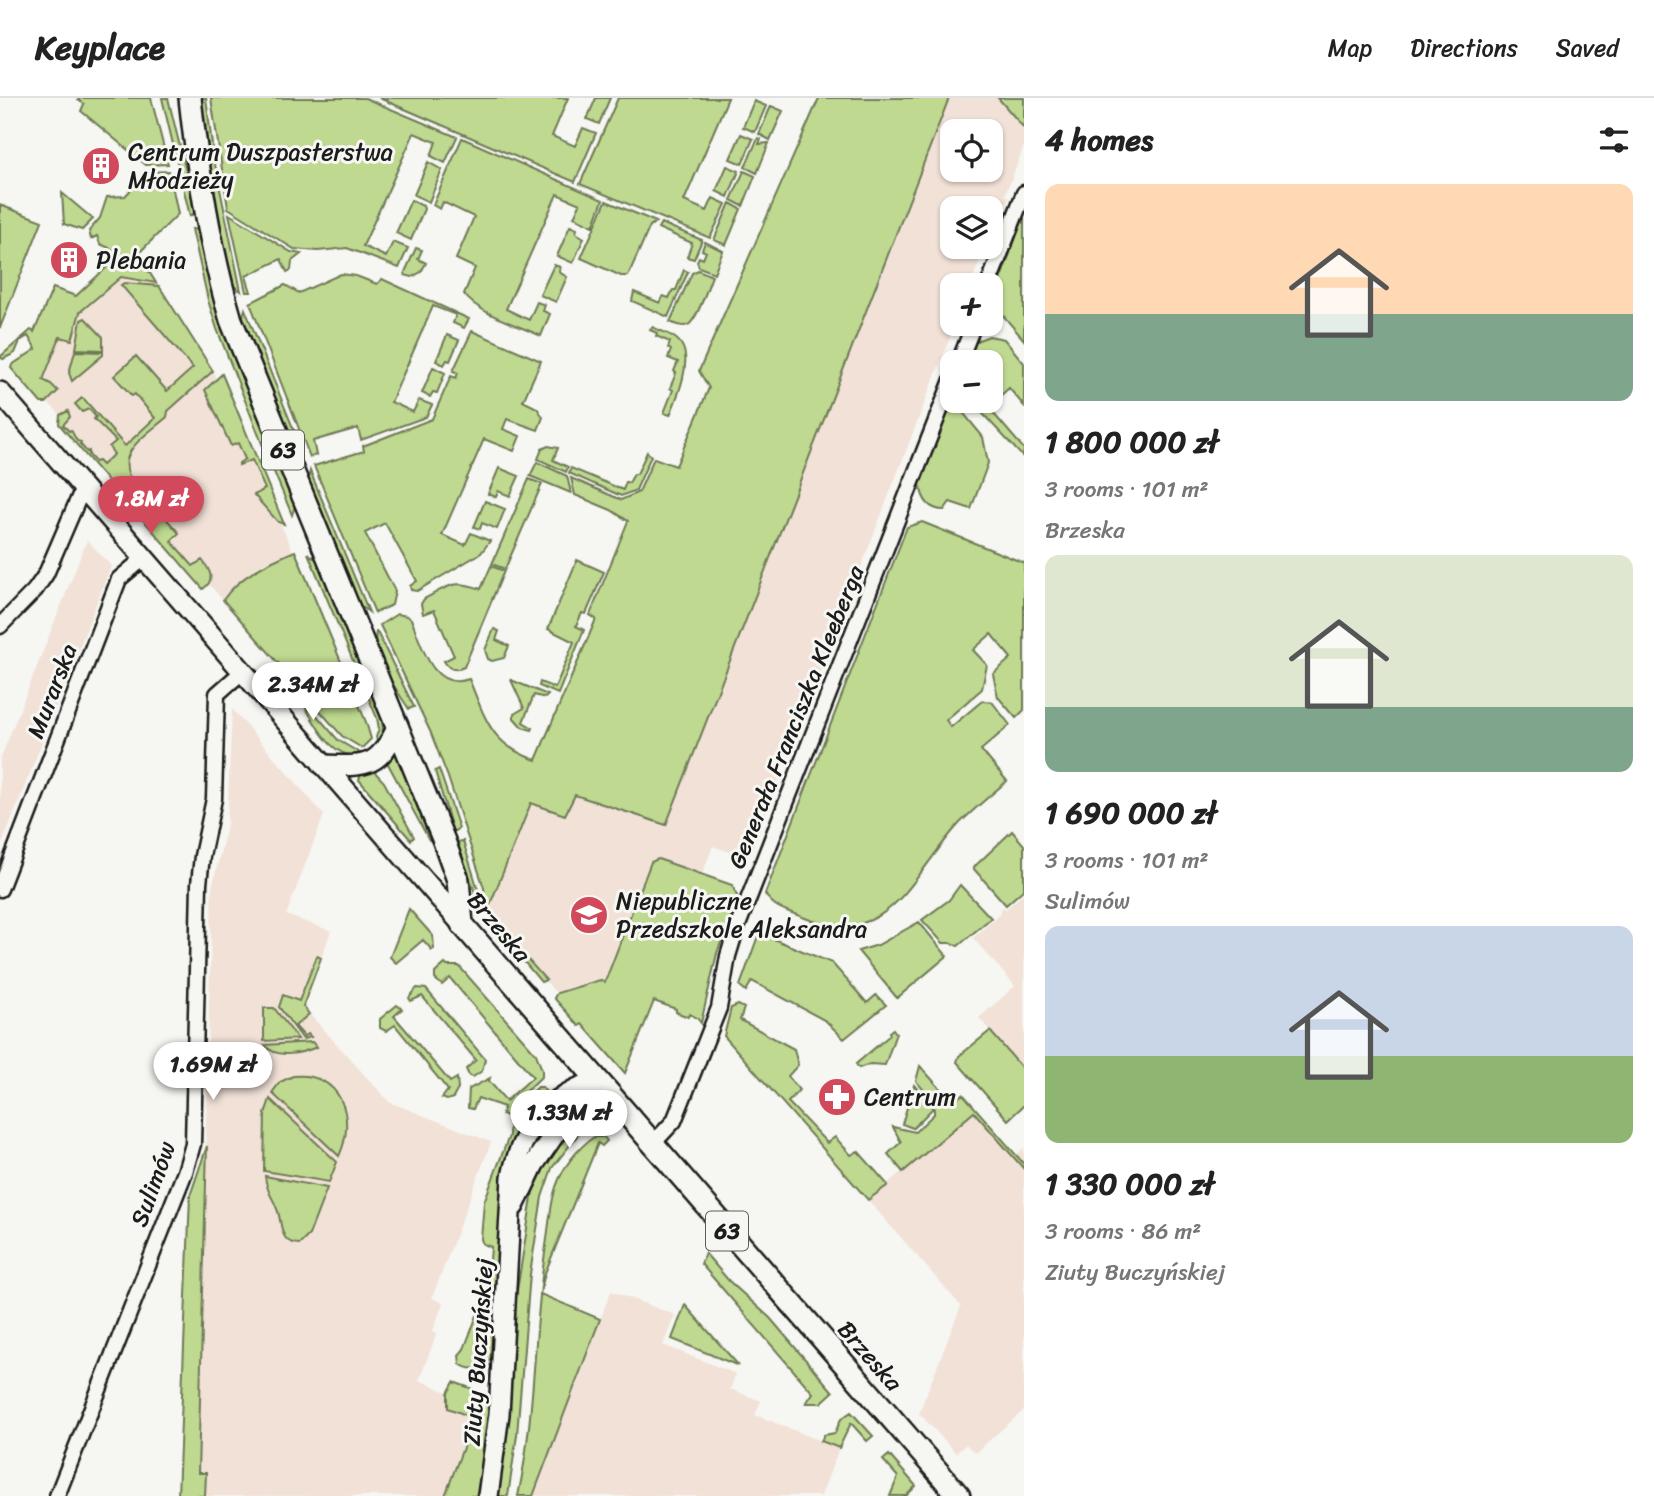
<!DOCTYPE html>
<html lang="en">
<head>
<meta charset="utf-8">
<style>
	body { margin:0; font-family:Sriracha,sans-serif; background:#f6f6f6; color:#222; height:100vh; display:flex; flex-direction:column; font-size:26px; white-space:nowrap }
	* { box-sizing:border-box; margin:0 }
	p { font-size:23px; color:#767676 }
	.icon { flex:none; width:38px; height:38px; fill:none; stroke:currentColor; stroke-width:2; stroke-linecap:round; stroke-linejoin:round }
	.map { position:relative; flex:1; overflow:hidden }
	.details { display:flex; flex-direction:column; background:#fff; width:630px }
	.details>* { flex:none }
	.buttons { position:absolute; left:940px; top:21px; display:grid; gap:14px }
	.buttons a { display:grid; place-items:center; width:63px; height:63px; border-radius:14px; background:#fff; box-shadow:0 2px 5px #0004; font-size:35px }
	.price { position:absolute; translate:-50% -60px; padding:0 16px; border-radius:24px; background:#fff; color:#222; font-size:23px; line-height:46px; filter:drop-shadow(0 2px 4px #0008) }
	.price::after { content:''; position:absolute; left:50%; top:42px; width:21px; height:16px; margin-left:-10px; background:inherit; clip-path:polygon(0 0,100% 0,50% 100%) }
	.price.selected { background:#d1495b; color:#fff }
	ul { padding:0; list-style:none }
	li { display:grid; align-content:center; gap:14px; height:371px; padding:0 21px }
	li span { display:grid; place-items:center; height:217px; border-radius:14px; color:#555 }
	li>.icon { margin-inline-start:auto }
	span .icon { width:126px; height:126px; fill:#fffc; stroke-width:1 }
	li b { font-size:30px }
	h2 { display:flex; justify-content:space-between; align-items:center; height:84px; padding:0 21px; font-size:30px }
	header { display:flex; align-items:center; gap:42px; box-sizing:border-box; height:98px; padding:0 35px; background:#fff; border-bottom:2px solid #e0e0e0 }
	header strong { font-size:33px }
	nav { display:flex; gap:38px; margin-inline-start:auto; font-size:24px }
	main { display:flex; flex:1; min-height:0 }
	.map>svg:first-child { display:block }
	.built { fill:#f1e1d7; fill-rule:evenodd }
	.green { fill:#bfd990; stroke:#6e7a56; stroke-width:2 }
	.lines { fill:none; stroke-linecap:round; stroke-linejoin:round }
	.street-casing { stroke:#1c1c1c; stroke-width:19 }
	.secondary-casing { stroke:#1c1c1c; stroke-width:24 }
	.primary-casing { stroke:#1c1c1c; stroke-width:26 }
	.street { stroke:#f6f6f2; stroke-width:14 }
	.secondary { stroke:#f6f6f2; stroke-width:19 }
	.primary { stroke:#f6f6f2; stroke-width:21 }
	.labels { text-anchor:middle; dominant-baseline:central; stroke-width:6; stroke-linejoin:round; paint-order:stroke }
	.shield { fill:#f6f6f2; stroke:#5d5d5c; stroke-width:2 }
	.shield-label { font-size:23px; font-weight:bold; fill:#1c1c1c }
	.poi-label { font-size:24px; fill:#1c1c1c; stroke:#f6f6f2; text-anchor:start }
	.street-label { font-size:24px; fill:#1c1c1c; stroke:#f6f6f2 }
</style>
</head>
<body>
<header>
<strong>Keyplace</strong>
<nav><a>Map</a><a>Directions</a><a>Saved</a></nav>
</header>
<main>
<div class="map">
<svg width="1024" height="1398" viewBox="0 0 1024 1398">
	<rect width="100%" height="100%" fill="#f6f6f2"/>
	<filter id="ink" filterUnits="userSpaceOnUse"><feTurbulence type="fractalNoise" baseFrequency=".0143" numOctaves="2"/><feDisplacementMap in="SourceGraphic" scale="14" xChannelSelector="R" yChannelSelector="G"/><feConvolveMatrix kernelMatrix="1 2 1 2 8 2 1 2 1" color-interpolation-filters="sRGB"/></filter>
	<g filter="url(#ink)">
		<!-- built -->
		<path class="built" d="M949 0H998L1024 30V48L1005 97 1009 99 997 128 994 127 991 135 990 110H952V149H985L970 187H952V226H955L748 761 713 748 666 870 587 931 493 822 489 809 531 705 575 697 666 727ZM952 33H990V72H952Z
			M137 156 213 273 293 454 256 472 229 493 223 502 209 486 211 477 201 462 194 469 171 442 155 413 147 412 140 418 118 393 125 391 128 376 126 362 132 349 100 372 59 326 60 317 55 311 49 306 41 305 31 293 57 227Z
			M87 442 111 468 2 746 0 745V662Z
			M232 611 324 717 286 817 331 833 303 909 389 1004 491 1044 432 1200 443 1205 433 1233 437 1235 419 1282 483 1310 460 1398H197L212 790 227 727Z
			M1024 795V972L979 920 1015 888 973 840 1001 815 1000 812 1003 809 1006 811Z
			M974 1013 1014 1059 1024 1050V1312L975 1355 966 1346 956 1355 919 1315 961 1208 868 1102Z
			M611 1193 675 1217 663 1247 736 1276 730 1291 761 1303 755 1317 839 1350 821 1398H533Z"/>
		<!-- green -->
		<path class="green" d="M80 0H151L168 66 146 67 81 13 84 6 78 2Z
			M162 0H168L196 114 190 118Z
			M199 0H206L214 62 241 193 234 188 225 154 207 60Z
			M211 0H365L457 39 445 65 431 58 436 44 414 35 363 148 386 159 393 144 408 150 399 170 347 150 318 153 294 151 228 110Z
			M379 0H568L552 38 575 48 583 30 596 35 575 84Z
			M596 0H610L599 26 587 21Z
			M618 0H728L684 103 707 113 713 100 726 106 710 140 580 86Z
			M819 0H949L666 727 575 697 565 717 531 705 489 809H486L484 790 448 679 430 633 380 527 397 516 407 518 411 521C422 547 432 594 469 581 486 622 491 647 536 662L596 521 590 517 628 423 611 412 575 397 571 380 621 402 639 394 654 360 676 368 709 290 699 273Z
			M998 0H1024V30Z
			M754 3 766 8 755 34 743 29Z
			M771 8 783 13 770 42 759 36Z
			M741 36 753 41 742 66 730 61Z
			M462 40 603 102 593 128 574 119 580 106 557 96 506 211 529 222 537 204 545 207 543 213 550 216 541 238C520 228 477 215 464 196L475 170 456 161 474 119 443 104 440 111 433 107Z
			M758 40 761 41 759 46 769 45 757 75 745 69Z
			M428 64 442 72 429 104 414 97Z
			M727 68 739 73 728 99 716 93Z
			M169 73 178 116 138 156 156 185 121 179 80 214 72 242 60 239 43 282 51 286 58 293 46 305H41L11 270 12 267 36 251 28 238 20 243 15 255 3 261 0 259 31 232 34 234 53 190 76 198 108 168 114 152 100 146 97 138 91 141 89 133 100 120 107 99 125 98 148 74Z
			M744 73 755 78 743 108 731 102Z
			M62 95 93 121 82 132 64 126Z
			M411 102 423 108 424 111 411 142 396 135Z
			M606 103 656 124 650 128 628 178H621L581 160Z
			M730 105 741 111 726 147 714 142Z
			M0 107 42 123 0 230Z
			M229 116 291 154 301 156 292 163 291 172 287 174 281 161 246 178 251 194H246Z
			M1024 117V242L994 207V199Z
			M661 125 702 142 694 161 687 159 692 145 658 130Z
			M570 128 577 131 576 135 584 140 573 165 557 158Z
			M192 131 199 132C214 211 239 272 269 345L263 348 217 231 208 202Z
			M705 144 723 153 714 175 699 169 697 163 699 159 703 161 706 154 702 152Z
			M416 150 422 152 418 161 426 165 421 174 412 179 405 177V174Z
			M554 167 560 169 559 174 567 179 556 204 540 197Z
			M684 172 688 174 668 219 632 203 634 194 660 205 663 198 669 200 673 192H676Z
			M698 172 712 178C708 188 697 223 688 227 683 230 675 226 670 224L692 175Z
			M341 176 356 178 377 186 382 181 469 221 464 230 453 225 456 217 433 208 391 304 413 314 419 302 432 307 426 319 361 342 358 330 313 343 316 357 310 359 250 205 285 187 299 195Z
			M124 185 159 188 213 273 168 313 167 319C148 336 113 354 132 383L128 384V387L122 392 111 387 59 326 60 317 68 313 70 319 63 327 69 333 71 332 77 343 81 344 80 346 87 354 89 353V357L95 364 98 363 102 367 114 356 109 349 116 343 94 321 96 319 89 311 82 314 75 306 82 300 84 301 125 348 155 320 135 296 132 298 114 278 136 258 167 293 193 270 121 187Z
			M245 211 295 335 288 338 248 235 243 218Z
			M85 220 103 239V252L76 251 81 222Z
			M652 229C661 233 675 237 681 246 693 263 677 300 670 317L664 315 673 292 670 290 676 275 674 273 678 264 668 260 671 252 668 250 670 244 656 238 657 235 650 232Z
			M472 233 541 263 523 303 537 310 543 319 538 332 507 321 503 331 520 338 514 353 484 341 442 437 465 447 471 435 490 443 481 455 417 493 411 492 410 488 417 483 385 425 365 435 395 493 392 507 375 515 314 368 364 353 363 348 432 321 451 278 456 280 458 275 453 273Z
			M447 237 459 242 450 263 447 262 444 267 436 263Z
			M989 238 1004 241 1024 265V308L1009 290 988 309 1024 351 1023 359 971 303H990V264H967L976 243Z
			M75 253 103 254V257L72 283 69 275Z
			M433 269 445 275 437 295 433 294 430 299 422 295Z
			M222 276 284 426 278 424 254 397 265 391 252 362 239 367V365L245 361 238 345 231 348 205 292Z
			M947 312H961L983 339 988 365 971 411 950 404 944 412C928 412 922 401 920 386Z
			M548 348 558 350 553 362 568 369 566 374 538 361 542 351Z
			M647 354 651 358 636 392 621 398 569 375 571 370 623 392 626 384 629 385 634 376H637Z
			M273 355 295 408 292 417 267 357Z
			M537 364 567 378 571 395 530 378Z
			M499 370 519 378 510 398 498 393 496 399 488 396Z
			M310 373 369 514 358 506 308 383Z
			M529 381 542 386 505 471 492 466Z
			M485 403 505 411 497 431 482 425 480 431 474 429Z
			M147 412 162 416 179 435 171 443 193 468 202 462C210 472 216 482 203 491L140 418Z
			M922 424 1024 465V612L1016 620 998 599 993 576 1011 560 991 536 973 552 987 567 982 591 946 622 951 629 982 603 992 604 1010 627 981 652 1007 683C991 697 974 711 959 726 912 777 889 853 805 820 789 813 774 811 765 796L907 429Z
			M295 453 366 624 371 641 362 650 342 638 223 502C239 478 269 464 295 453Z
			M308 455 318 463 382 617 383 635 378 646 376 639 379 631 377 620Z
			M577 462 604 474 586 516 582 515 576 528 584 532 558 596 539 588 540 584 555 590 574 544 548 531Z
			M491 468 504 473 464 569C456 573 449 572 444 563L454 558 434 512 423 516 421 506 424 501C449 488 453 481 481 491Z
			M494 531 499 533 496 542 509 548 504 560 492 563 488 561 485 552Z
			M376 534H377L414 609 409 611C397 593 371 556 376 534Z
			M511 582 548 597 545 600 534 597 523 624 533 630 532 632 522 629 514 620V616L524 610Z
			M300 598 338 642 363 657C330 664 315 623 300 600Z
			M395 654H396L432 743 429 742 387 664Z
			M372 671 384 684 414 739 411 742 359 682 361 676Z
			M439 671 459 730 453 734 435 673Z
			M1012 733 1024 747V791L1006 807 973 770Z
			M463 743 479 795 480 809 457 744Z
			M658 761 732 787 738 800 717 855 701 925 697 920 690 916 688 919 676 914V911L654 903 625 975 582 926 579 928 554 900 557 895 600 882 605 884 651 764Z
			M960 787 991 820 958 848 951 845H943L922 822 949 802Z
			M409 811 433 838 434 851 432 852 423 842 396 865 390 859Z
			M493 822 498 828 546 882 541 884 491 824Z
			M919 824 947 858 897 900 858 853 878 847Z
			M759 835 832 865 867 905 876 897 886 907 844 941 826 923 752 883 746 893 740 888Z
			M317 858 321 860 303 908 309 916 295 928 304 938 308 936 311 939 303 941 279 909 283 897 299 903Z
			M445 866 447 868H459L536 956 542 972V978L511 1008 506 1018 502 1016 504 1009 478 1000 473 1011 468 1010 469 991 490 980 489 983 506 1003 533 979 450 880 442 887 435 881V875Z
			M417 890 426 891 485 961 482 973 473 979 469 978 466 971 476 962 422 898 411 903 409 900Z
			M397 907 402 911 394 918 450 984 457 980 458 991 453 1000 447 1002 442 1000 448 992 395 927 386 933 380 930V921Z
			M738 907 744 910 740 922 794 951 798 967 788 978 799 992 788 1004 827 1045 835 1039 851 1057 858 1053 888 1087 868 1102 724 938 731 910Z
			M264 910H274L298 941 264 943Z
			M893 931 896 935 885 967 870 966 859 970 856 966 890 937 889 934Z
			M990 933 1024 972V1007L1008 1022 957 964 959 958Z
			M312 944 317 949C302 955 276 962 265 947Z
			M920 968 952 1004 963 996 1024 1066V1071L974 1014 903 1074 888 1056 901 1044 893 1029 915 1034 934 1016C935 1002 924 993 916 983Z
			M293 978C341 973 357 1020 339 1058L272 995 280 984Z
			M914 987 933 1010 913 1030 902 1026Z
			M538 989H542L550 999 519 1035 493 1256C487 1270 472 1275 460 1266L459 1257 464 1251 488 1189 491 1149 483 1146 481 1141 484 1104 509 1038C508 1015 522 1004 538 989Z
			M270 1001 337 1064 329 1084 264 1073 265 1016Z
			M575 1029 578 1033 577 1038 552 1070 542 1099 530 1176 517 1337 508 1398H497L508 1320 516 1199 533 1093C541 1070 555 1045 575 1029Z
			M594 1039H604L607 1043 602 1048 598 1045 545 1175 540 1196 600 1221 533 1398H518C536 1316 533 1231 546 1148 549 1129 550 1107 556 1089 562 1071 577 1050 594 1039Z
			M207 1048 198 1375H206L205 1398H178L190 1098Z
			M265 1078 327 1090 309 1137 300 1146C278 1146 283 1125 277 1111 272 1097 267 1096 265 1078Z
			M705 1155 729 1183 770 1220 833 1294 821 1305H806L813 1295 701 1166Z
			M685 1207 739 1268 672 1241Z
			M454 1284C463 1288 478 1291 484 1298 497 1312 480 1379 476 1398H445L474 1320 448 1310V1295Z
			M851 1314 873 1338 867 1343 851 1325 839 1350 821 1343 824 1337 835 1335 841 1321Z
			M889 1357 916 1388 906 1398H890L898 1379 883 1362Z"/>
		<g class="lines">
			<defs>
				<path id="street" d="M988 187 1024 95
					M959 264 974 226
					M0 528 35 492 46 476 83 390
					M0 791 119 481 144 460
					M650 1044 661 1037 674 1023 719 910 728 858 735 835 952 282
					M57 1398 185 1074 193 1046 199 786 202 758 214 701 217 596 242 574"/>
				<path id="secondary" d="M0 294 462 826
					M323 667C366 668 378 671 398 628
					M514 1108 534 1066 556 1034 589 1003 597 983
					M488 1398 499 1316 512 1079C521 1031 550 997 597 983"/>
				<path id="primary" d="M190 0C198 75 210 150 231 222L444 743 458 782 462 826 959 1398"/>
			</defs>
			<!-- street casing -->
			<use href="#street" class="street-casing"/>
			<!-- secondary casing -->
			<use href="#secondary" class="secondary-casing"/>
			<!-- primary casing -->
			<use href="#primary" class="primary-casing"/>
			<!-- street -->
			<use href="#street" class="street"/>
			<!-- secondary -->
			<use href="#secondary" class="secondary"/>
			<!-- primary -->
			<use href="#primary" class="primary"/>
		</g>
	</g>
	<!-- icons -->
	<defs>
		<symbol id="building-disc" viewBox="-11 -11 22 22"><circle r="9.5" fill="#d1495b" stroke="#f6f6f2"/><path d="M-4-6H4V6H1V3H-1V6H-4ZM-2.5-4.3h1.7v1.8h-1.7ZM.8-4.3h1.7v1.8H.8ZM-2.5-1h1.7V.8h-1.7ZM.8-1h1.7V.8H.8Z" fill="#fff"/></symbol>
		<symbol id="school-disc" viewBox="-11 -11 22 22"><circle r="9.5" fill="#d1495b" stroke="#f6f6f2"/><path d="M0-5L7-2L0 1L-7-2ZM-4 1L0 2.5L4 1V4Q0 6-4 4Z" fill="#fff"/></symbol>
		<symbol id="pharmacy-disc" viewBox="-11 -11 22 22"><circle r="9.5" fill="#d1495b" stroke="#f6f6f2"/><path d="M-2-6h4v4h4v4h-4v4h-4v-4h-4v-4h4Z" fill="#fff"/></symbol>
	</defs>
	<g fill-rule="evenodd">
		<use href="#building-disc" x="79" y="46" width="44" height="44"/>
		<use href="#building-disc" x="47" y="140" width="44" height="44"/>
		<use href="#school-disc" x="567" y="795" width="44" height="44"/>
		<use href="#pharmacy-disc" x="815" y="977" width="44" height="44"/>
	</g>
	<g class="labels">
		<!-- shield labels -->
		<g class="shield">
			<rect x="262" y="332.5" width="42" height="39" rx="5"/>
			<rect x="706" y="1113.5" width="42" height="39" rx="5"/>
		</g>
		<g class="shield-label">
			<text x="283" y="352">63</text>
			<text x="727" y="1133">63</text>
		</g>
		<!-- poi labels -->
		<g class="poi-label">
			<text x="128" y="54">Centrum Duszpasterstwa<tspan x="128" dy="28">Młodzieży</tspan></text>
			<text x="96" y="162">Plebania</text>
			<text x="616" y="803">Niepubliczne<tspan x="616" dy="28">Przedszkole Aleksandra</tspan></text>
			<text x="864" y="999">Centrum</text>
		</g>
		<!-- street labels -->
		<g class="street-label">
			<text transform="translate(52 593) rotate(-69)">Murarska</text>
			<text transform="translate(796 619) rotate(-68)">Generała Franciszka Kleeberga</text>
			<text transform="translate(499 829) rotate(50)">Brzeska</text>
			<text transform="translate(153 1086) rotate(-70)">Sulimów</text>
			<text transform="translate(478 1254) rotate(-86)">Ziuty Buczyńskiej</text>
			<text transform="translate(870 1258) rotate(49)">Brzeska</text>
		</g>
	</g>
</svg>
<div class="buttons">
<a><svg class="icon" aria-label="locate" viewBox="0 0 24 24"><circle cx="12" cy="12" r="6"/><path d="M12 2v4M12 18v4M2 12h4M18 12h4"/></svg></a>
<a><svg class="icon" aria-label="layers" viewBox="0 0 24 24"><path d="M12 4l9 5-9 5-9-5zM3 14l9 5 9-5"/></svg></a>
<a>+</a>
<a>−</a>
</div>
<b class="price selected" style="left:151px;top:438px">1.8M zł</b>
<b class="price" style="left:313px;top:624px">2.34M zł</b>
<b class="price" style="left:213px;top:1004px">1.69M zł</b>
<b class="price" style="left:569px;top:1052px">1.33M zł</b>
</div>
<section class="details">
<h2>4 homes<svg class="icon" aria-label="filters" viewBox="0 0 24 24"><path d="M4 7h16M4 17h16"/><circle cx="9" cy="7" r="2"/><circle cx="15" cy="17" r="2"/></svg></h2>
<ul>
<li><span style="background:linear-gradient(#ffd9b3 60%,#7fa58c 0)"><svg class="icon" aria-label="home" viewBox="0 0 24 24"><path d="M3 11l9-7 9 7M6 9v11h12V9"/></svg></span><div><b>1 800 000 zł</b><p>3 rooms · 101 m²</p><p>Brzeska</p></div></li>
<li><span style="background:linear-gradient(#dfe7d0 70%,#7fa58c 0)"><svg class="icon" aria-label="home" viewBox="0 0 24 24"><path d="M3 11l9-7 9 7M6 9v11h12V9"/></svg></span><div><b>1 690 000 zł</b><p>3 rooms · 101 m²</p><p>Sulimów</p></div></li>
<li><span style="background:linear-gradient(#c9d6e8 60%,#8fb573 0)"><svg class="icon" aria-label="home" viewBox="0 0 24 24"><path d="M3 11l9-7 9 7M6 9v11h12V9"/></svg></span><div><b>1 330 000 zł</b><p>3 rooms · 86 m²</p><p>Ziuty Buczyńskiej</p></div></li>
</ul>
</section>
</main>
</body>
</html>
